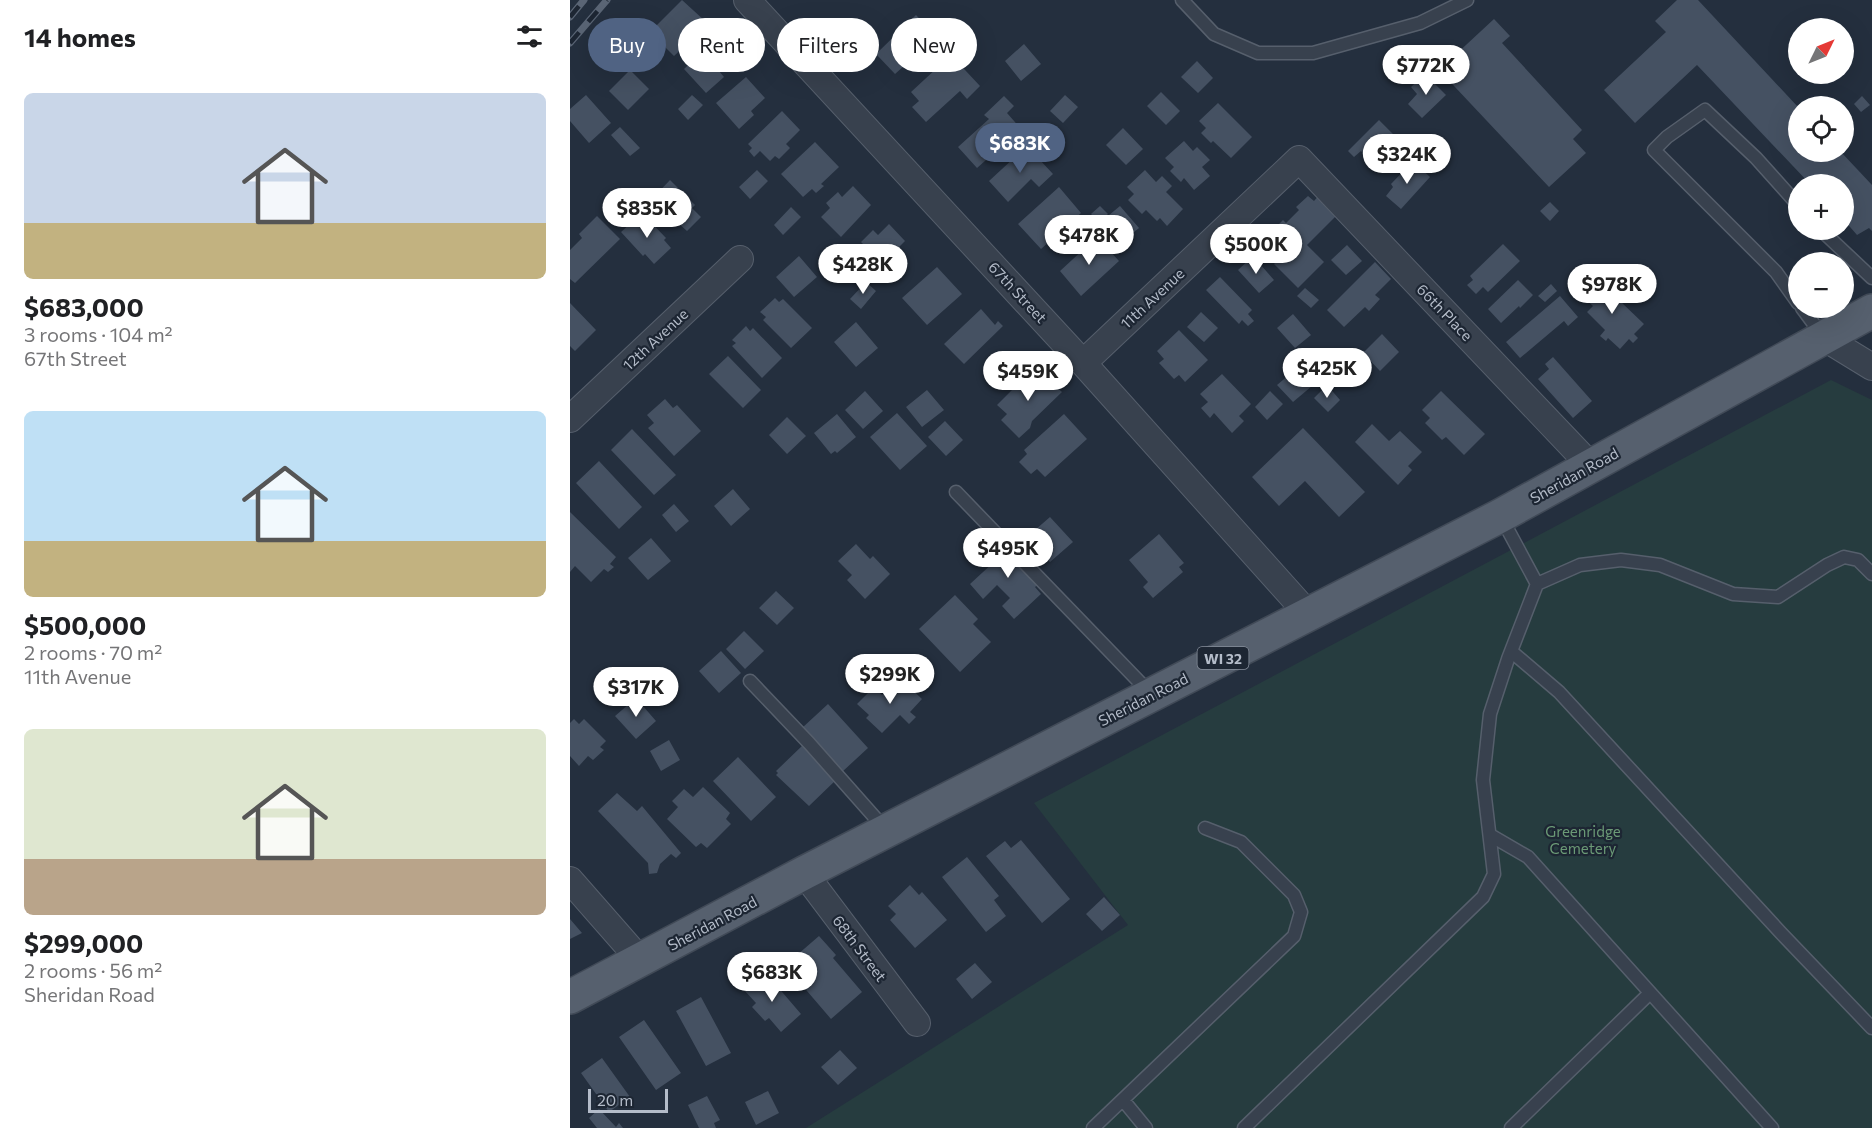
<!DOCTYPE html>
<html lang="en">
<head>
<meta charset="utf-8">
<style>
	body { margin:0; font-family:Commissioner,sans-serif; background:#f6f6f6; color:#202124; height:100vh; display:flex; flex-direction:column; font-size:22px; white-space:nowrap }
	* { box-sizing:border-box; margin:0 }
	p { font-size:20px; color:#757577 }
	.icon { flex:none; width:33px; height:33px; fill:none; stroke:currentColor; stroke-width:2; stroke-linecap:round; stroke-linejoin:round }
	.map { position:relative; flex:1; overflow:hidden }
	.panel { display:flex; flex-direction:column; background:#fff; width:570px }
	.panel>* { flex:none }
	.banner { position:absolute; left:18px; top:18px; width:570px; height:54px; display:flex; gap:12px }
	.needle { width:39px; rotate:47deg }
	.fabs { position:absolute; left:1218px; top:18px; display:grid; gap:12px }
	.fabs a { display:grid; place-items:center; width:66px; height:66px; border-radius:50%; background:#fff; box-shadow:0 6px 24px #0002; font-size:30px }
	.scale { position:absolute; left:18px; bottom:15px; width:80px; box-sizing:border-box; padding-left:6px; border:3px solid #b4bcc9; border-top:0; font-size:16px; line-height:21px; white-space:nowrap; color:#b4bcc9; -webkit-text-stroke:4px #1d2633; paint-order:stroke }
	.price { position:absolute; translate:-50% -51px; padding:0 14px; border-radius:21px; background:#fff; color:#222; font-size:20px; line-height:39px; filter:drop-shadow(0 2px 3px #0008) }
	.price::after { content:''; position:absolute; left:50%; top:36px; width:18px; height:14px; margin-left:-9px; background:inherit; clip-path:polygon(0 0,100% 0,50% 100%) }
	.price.selected { background:#506383; color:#fff }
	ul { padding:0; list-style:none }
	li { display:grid; align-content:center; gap:12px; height:318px; padding:0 24px }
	li span { display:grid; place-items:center; height:186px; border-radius:9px; color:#555 }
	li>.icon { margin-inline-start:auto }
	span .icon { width:108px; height:108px; fill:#fffc; stroke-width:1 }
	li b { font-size:26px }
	h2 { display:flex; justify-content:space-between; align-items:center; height:72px; padding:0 24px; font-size:26px }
	.tag { padding:0 21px; border-radius:27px; background:#fff; box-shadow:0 6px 24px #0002; font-size:21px; line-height:54px }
	.tag.selected { background:#506383; color:#fff }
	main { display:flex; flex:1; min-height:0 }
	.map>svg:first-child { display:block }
	.green { fill:#263c3f }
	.building { fill:#455162 }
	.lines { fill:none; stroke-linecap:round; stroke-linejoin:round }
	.service-casing { stroke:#565f6c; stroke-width:15 }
	.minor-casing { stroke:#565f6c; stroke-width:28 }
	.primary-casing { stroke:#414a57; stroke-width:36 }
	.service { stroke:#38414e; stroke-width:12 }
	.minor { stroke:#38414e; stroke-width:26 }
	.primary { stroke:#56606e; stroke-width:33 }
	.rail-casing { stroke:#5a6575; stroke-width:7 }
	.rail { stroke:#1d2633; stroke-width:4.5; stroke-dasharray:14; stroke-linecap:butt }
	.labels { text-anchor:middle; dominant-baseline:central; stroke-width:4.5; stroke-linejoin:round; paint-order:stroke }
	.shield { fill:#1d2633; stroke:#878f9c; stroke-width:1.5 }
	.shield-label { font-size:14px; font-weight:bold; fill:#b4bcc9 }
	.street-label { font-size:15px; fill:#b4bcc9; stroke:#1d2633 }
	.park-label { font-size:15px; fill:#6b9a76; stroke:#1d2633 }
</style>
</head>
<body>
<main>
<section class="panel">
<h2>14 homes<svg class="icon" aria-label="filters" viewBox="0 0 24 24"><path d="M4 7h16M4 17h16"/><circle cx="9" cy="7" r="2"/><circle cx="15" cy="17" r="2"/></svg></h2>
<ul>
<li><span style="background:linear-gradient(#c9d6e8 70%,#c2b280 0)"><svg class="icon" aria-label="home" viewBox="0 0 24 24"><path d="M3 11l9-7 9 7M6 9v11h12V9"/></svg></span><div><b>$683,000</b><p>3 rooms · 104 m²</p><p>67th Street</p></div></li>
<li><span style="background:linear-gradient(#bfe0f5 70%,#c2b280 0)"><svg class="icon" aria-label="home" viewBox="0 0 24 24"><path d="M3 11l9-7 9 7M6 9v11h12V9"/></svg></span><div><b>$500,000</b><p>2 rooms · 70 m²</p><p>11th Avenue</p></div></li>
<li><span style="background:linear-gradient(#dfe7d0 70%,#b9a48a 0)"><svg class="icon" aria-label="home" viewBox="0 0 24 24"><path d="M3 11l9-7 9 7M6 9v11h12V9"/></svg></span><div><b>$299,000</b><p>2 rooms · 56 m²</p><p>Sheridan Road</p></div></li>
</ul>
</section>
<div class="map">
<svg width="1302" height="1128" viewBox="0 0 1302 1128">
	<rect width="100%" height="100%" fill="#242f3e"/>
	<!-- green -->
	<path class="green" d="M1261 380 1302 400V1128H236L558 925 464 803Z"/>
	<!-- building -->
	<path class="building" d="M112 0 135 21 116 39 119 42 104 56 92 44 87 49 75 37Z
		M1107 0H1128L1228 107V152H1271L1302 185V231L1299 228 1287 235 1274 220V184H1240L1127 65 1065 123 1034 90 1096 32 1085 21Z
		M346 15 360 30 366 24 377 35 349 62 344 57 325 74 306 54Z
		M924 19 940 36 932 43 1012 130 1003 139 1016 153 979 187 869 70Z
		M147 38 165 56 149 71 154 77 136 93 114 69Z
		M454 44 471 64 451 81 435 61Z
		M381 55 410 86 397 99 390 91 356 122 342 107 349 101 341 92Z
		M627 61 643 78 628 93 611 77Z
		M60 70 79 89 58 110 39 91Z
		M855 74 876 95 852 118 838 104 847 94 841 87Z
		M176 77 195 98 181 111 184 115 169 129 146 103Z
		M591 92 610 111 596 125 577 106Z
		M16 95 41 123 19 143 0 121V109Z
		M122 95 133 105 118 120 108 109Z
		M495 95 508 107 493 123 480 111Z
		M434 96 444 106 437 113 451 129 407 168 388 147 419 119 414 115Z
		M1292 96 1300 105 1291 112 1284 104Z
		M648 103 682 137 661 158 643 141 641 143 631 133 636 128 629 121Z
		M212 111 230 130 216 144 220 148 209 159 205 156 200 161 190 151 184 157 179 151 182 148 178 144Z
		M809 120 824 135 799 160 791 151 784 157 778 151Z
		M50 127 70 148 60 156 41 135Z
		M553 128 573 149 556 165 536 145Z
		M614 141 623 151 627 147 640 160 632 167 640 176 624 190 614 178 611 182 600 171 604 167 595 158Z
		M245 142 269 167 251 184 254 186 246 193 242 189 233 197 211 174Z
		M457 146 483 174 469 187 461 179 438 202 419 181Z
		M843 161 860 177 831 209 816 196 823 187 821 184Z
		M187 170 198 181 180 199 169 187Z
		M575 170 586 182 592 176 602 186 596 192 613 209 597 226 590 218 587 221 576 210 572 214 558 200 564 194 557 187Z
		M100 180 125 205 122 208 131 217 117 231 107 222 104 225 80 201Z
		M283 186 301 205 271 237 251 217 260 208 256 203 268 192 272 197Z
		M489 187 511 213 471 249 448 224Z
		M751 193 770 212 737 245 754 262 728 288 704 264 708 260 691 242 713 220 716 223 729 210 726 207 738 196 744 201Z
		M980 202 989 211 980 221 970 211Z
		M530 206 538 214 529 222 521 214Z
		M550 206 569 228 546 247 527 225Z
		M221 207 231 217 213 235 204 225Z
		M72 213 96 238 94 240 101 248 84 264 75 254 73 256 51 232Z
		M27 216 50 239 5 283 0 279V250L12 238 9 234Z
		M319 224 335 241 320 256 323 259 306 276 287 256 296 247 291 242 303 230 308 235Z
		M527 237 549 261 511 296 490 271Z
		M933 244 950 261 918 292 913 287 906 294 897 285 903 280 900 276Z
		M777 245 792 261 776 275 761 260Z
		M229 256 247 277 224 297 206 277Z
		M683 256 704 280 689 293 668 270Z
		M805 262 821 279 805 295 810 299 799 311 795 307 774 327 757 310Z
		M367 267 392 294 357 325 332 298Z
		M650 277 682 310 678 314 684 321 678 326 672 320 669 324 636 290Z
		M1027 279 1074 324 1064 334 1068 338 1063 343 1059 339 1050 349 1038 338 1036 341 1030 336 1035 330 1017 312 1023 306 1011 295Z
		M948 280 963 295 950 308 949 306 931 323 918 309Z
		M296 282 306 291 291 309 280 299Z
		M981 284 987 291 975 302 968 296Z
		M735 288 749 300 741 308 727 296Z
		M990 296 1008 317 998 326 994 321 950 358 936 342Z
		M205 298 209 302 213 299 242 328 221 348 193 320 196 317 190 312Z
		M0 303 26 330 5 351 0 346Z
		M411 309 425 325 428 321 433 326 394 364 374 344Z
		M631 312 648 328 634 342 617 327Z
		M723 314 741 335 725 348 707 328Z
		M286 322 308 348 286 367 264 342Z
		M176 326 180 331 183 328 212 358 192 378 162 346 166 343 162 340Z
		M609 330 638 360 615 382 609 375 604 379 589 363 594 359 587 351Z
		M812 334 829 352 810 371 793 353Z
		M158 356 191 390 173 408 139 374Z
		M983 357 1022 401 1003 418 968 379 979 369 975 364Z
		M465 367 492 392 462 421 460 428 449 438 431 420 437 414 427 405Z
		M726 369 742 386 723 402 707 385Z
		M652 374 681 404 669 416 674 421 662 433 644 413 640 418 631 408 638 402 630 394Z
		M757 385 770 400 758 412 744 398Z
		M357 390 374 410 352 427 336 407Z
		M295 391 313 411 293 429 275 410Z
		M700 391 713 404 697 420 685 407Z
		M871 391 915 434 894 455 876 437 872 440 855 423 860 418 852 410Z
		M95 399 103 408 107 405 131 431 104 456 78 428 84 423 77 415Z
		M327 413 357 446 330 470 300 437Z
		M267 414 286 437 267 453 265 451 261 454 244 433Z
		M494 414 517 439 475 477 467 469 461 474 449 462 457 454 454 450Z
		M217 417 236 436 217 454 199 435Z
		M375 421 393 440 376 456 358 437Z
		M802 424 819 441 830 431 852 452 838 466 842 470 828 485 785 442Z
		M733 428 795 492 769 517 735 481 709 506 682 477Z
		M62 429 106 475 84 495 41 450Z
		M29 461 72 507 49 529 6 483Z
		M163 489 180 509 161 526 144 506Z
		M104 504 119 521 106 532 92 515Z
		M0 512 46 557 40 564 44 567 38 572 34 569 21 582 5 566 0 572Z
		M480 517 503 542 480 562 457 537Z
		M589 534 614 563 609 567 613 572 583 598 573 587 578 582 559 560Z
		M81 538 101 561 78 580 58 558Z
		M429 538 471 582 465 587 471 594 444 619 432 606 440 598 427 585 413 599 400 584 425 561 415 551Z
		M286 544 300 559 303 556 320 574 295 599 277 580 282 575 268 561Z
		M206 591 224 608 207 625 189 608Z
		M385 595 408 619 403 624 421 642 390 672 349 629Z
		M174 631 194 651 175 669 156 649Z
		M151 651 171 673 149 693 129 671Z
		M329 677 352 699 340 712 346 717 339 724 330 715 312 733 296 718 299 715 287 704 304 687 312 695Z
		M66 698 86 721 66 739 45 716Z
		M258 704 298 748 272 772 232 728Z
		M4 719 9 724 14 719 36 741 30 747 34 750 23 760 18 756 9 766 0 756V723Z
		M99 740 110 760 91 771 80 751Z
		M233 745 267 779 239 806 206 775 208 773 206 771Z
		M168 757 206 797 181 821 143 781Z
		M133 787 160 813 156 819 161 824 137 848 131 843 126 847 97 819 108 807 102 801 114 789 123 797Z
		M47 793 67 811 72 806 111 853 106 858 101 854 90 864 87 873 79 874 78 863 28 811Z
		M451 840 500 899 472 923 416 856 435 841 441 848Z
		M397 857 429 896 424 900 436 916 416 932 372 877Z
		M340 885 349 895 352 892 377 920 345 948 320 920 326 914 318 906Z
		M534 897 550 915 532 931 516 914Z
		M0 919 12 933 0 939Z
		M249 936 266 955 263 958 292 992 261 1019 219 970 230 959 227 955Z
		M405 963 422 982 402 999 386 979Z
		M195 972 231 1014 211 1032 199 1018 195 1021 182 1007 186 1003 174 990Z
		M131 997 161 1053 136 1066 106 1011Z
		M74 1020 111 1073 86 1090 49 1037Z
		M270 1050 287 1068 268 1085 251 1067Z
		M32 1058 60 1097 39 1112 11 1073Z
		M198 1091 209 1113 186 1125 175 1102Z
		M137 1096 150 1120 144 1123 146 1128H129L118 1105Z
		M29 1109 46 1127 49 1123 53 1128H27L19 1118Z"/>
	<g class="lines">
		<defs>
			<path id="service" d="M612 0 644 34 688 53H743L850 23 897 0
				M1228 205 1186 158 1135 110 1097 137 1084 150 1206 272 1228 303
				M1251 230 1302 278
				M1232 308 1252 335
				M386 492 581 694
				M931 517 967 584
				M942 652 989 692 1211 933 1302 1028
				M180 681 239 743 316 830
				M920 835 958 857 1202 1128
				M553 1100 576 1128
				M523 1128 724 936 731 912 724 895 671 842 635 828
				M674 1128 913 897 924 874 913 780 920 714 938 659 967 584 1010 565 1051 560 1090 565 1163 594 1208 597 1257 565 1274 557 1288 560 1302 574
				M941 1128 1079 994"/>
			<path id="minor" d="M177 0 513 363 739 615
				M1253 337 1302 367
				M513 363 729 159 1021 466
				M0 419 170 259
				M234 873 347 1023
				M0 880 71 961"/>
			<path id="primary" d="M0 997 234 873 930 516 1302 311"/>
		</defs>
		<!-- service casing -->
		<use href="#service" class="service-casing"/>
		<!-- minor casing -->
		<use href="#minor" class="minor-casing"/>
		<!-- primary casing -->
		<use href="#primary" class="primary-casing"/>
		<!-- service -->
		<use href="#service" class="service"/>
		<!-- minor -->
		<use href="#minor" class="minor"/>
		<!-- primary -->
		<use href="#primary" class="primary"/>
		<defs>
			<path id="rail" d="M0 17 14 0
				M0 43 37 0"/>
		</defs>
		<!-- rail casing -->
		<use href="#rail" class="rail-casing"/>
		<!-- rail -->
		<use href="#rail" class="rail"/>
	</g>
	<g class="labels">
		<!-- shield labels -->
		<rect class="shield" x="627.5" y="647" width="51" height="22" rx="4.5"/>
		<g class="shield-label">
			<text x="653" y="658">WI 32</text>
		</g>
		<!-- street labels -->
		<g class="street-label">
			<text transform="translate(448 292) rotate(47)">67th Street</text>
			<text transform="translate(582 298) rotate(-43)">11th Avenue</text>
			<text transform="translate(875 312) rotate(46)">66th Place</text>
			<text transform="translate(85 339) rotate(-43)">12th Avenue</text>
			<text transform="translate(1004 475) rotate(-29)">Sheridan Road</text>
			<text transform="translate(573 699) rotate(-27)">Sheridan Road</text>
			<text transform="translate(142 923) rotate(-28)">Sheridan Road</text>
			<text transform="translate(290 948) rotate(53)">68th Street</text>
		</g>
		<!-- park labels -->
		<g class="park-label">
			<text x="1013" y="831">Greenridge<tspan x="1013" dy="17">Cemetery</tspan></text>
		</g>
	</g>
</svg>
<div class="fabs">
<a><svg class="needle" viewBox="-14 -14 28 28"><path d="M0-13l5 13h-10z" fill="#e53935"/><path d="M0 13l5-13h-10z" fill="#757577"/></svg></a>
<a><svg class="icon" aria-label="locate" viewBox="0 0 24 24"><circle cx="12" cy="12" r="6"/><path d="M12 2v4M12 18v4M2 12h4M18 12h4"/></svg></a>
<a>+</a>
<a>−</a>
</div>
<div class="scale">20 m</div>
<b class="price" style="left:856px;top:96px">$772K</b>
<b class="price selected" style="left:450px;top:174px">$683K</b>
<b class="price" style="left:837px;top:185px">$324K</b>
<b class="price" style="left:77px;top:239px">$835K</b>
<b class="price" style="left:519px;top:266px">$478K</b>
<b class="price" style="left:686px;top:275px">$500K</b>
<b class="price" style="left:293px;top:295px">$428K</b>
<b class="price" style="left:1042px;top:315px">$978K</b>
<b class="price" style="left:757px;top:399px">$425K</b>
<b class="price" style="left:458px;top:402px">$459K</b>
<b class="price" style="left:438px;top:579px">$495K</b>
<b class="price" style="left:320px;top:705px">$299K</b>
<b class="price" style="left:66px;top:718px">$317K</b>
<b class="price" style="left:202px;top:1003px">$683K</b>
<div class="banner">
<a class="tag selected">Buy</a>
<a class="tag">Rent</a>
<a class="tag">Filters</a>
<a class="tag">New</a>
</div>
</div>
</main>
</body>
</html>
